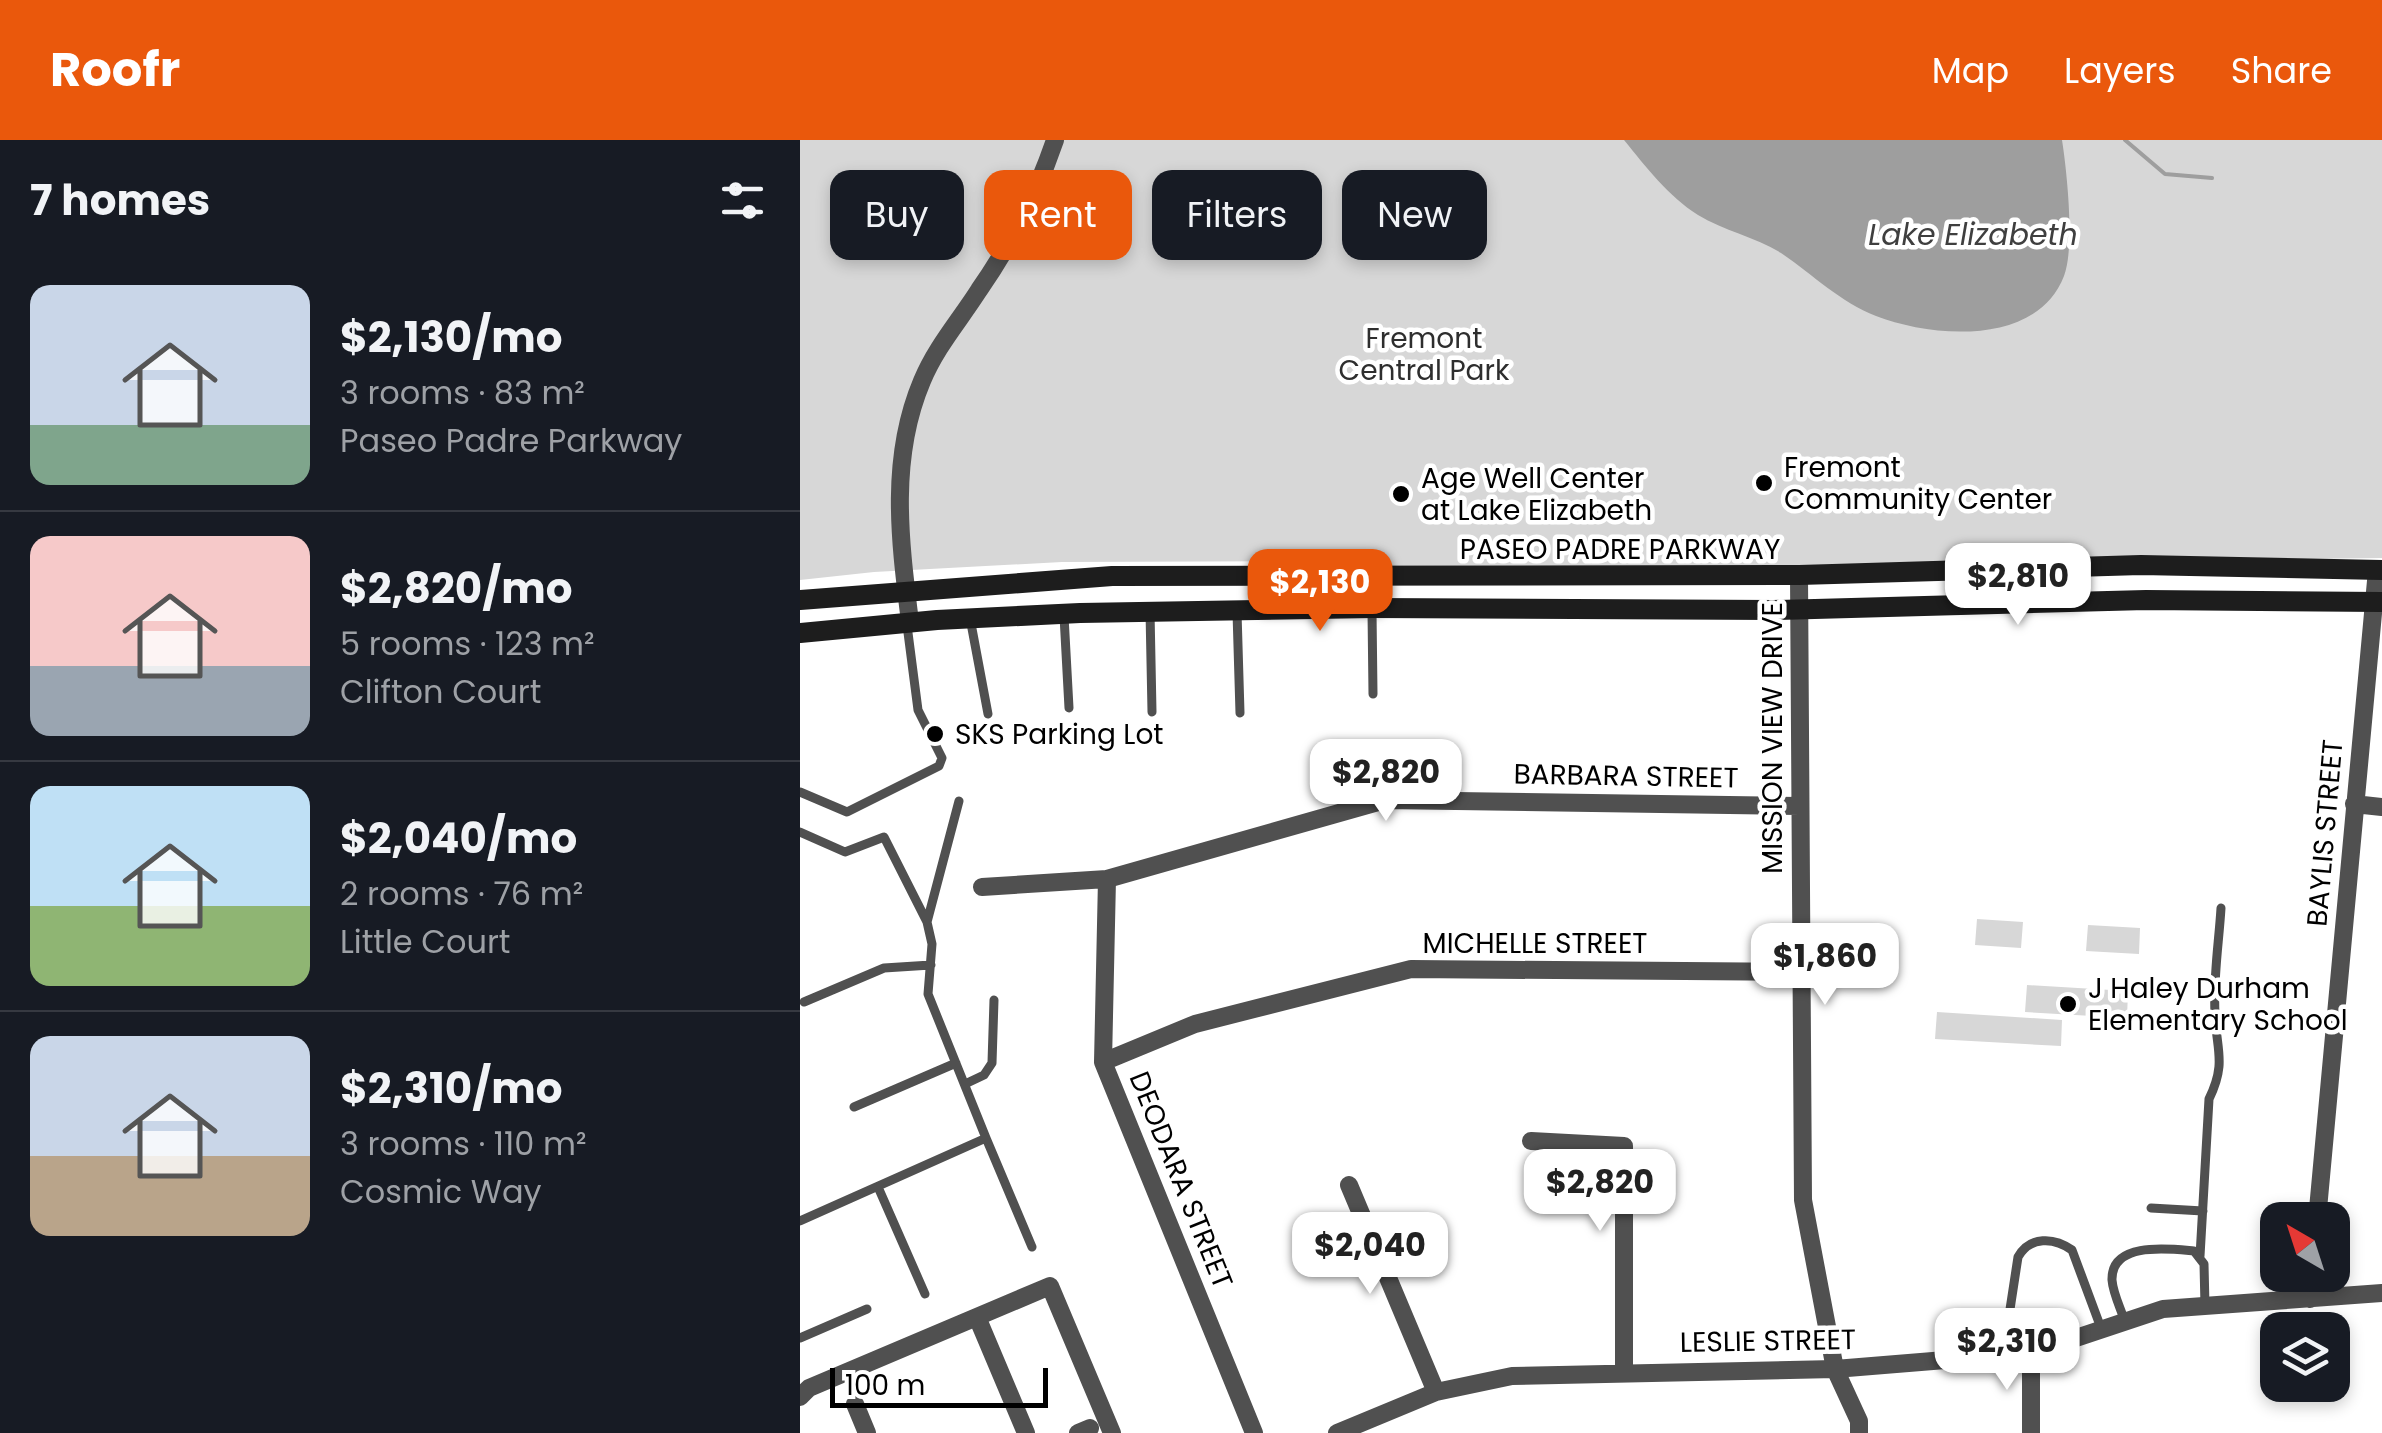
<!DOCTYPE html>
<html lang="en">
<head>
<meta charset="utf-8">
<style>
	body { margin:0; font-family:Poppins,sans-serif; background:#20242c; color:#f1f3f6; height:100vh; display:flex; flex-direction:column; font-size:38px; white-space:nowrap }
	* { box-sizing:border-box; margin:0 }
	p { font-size:32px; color:#9ea1a6 }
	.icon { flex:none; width:55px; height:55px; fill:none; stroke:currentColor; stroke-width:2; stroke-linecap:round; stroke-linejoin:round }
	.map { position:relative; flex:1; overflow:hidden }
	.side { display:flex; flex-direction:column; background:#171b24; width:800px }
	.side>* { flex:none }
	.hud { position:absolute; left:30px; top:30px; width:950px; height:90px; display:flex; gap:20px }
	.needle { width:65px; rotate:321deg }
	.tools { position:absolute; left:1460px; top:1062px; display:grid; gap:20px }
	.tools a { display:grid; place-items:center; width:90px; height:90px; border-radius:20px; background:#171b24; box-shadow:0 5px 15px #0003; font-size:50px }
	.scale { position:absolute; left:30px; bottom:25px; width:218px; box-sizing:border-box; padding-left:10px; border:5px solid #000; border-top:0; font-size:28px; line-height:35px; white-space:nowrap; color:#000; -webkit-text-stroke:8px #fff; paint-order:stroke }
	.price { position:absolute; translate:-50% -85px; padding:0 22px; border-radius:20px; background:#fff; color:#222; font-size:32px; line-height:65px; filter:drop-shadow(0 2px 5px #0008) }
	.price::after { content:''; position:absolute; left:50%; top:60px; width:30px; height:22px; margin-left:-15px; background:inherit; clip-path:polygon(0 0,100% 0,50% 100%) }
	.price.selected { background:#ea580c; color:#fff }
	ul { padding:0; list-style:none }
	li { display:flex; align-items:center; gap:30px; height:250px; padding:0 30px }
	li+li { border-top:2px solid #363941 }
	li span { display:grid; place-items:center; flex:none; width:280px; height:200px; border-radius:20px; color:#555 }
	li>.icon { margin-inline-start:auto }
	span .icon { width:120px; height:120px; fill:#fffc; stroke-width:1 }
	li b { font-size:42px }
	h2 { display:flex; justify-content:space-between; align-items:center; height:120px; padding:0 30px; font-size:42px }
	.tag { padding:0 35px; border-radius:20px; background:#171b24; box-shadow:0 5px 15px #0003; font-size:35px; line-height:90px }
	.tag.selected { background:#ea580c; color:#fff }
	header { display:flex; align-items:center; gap:60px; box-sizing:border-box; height:140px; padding:0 50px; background:#ea580c; color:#fff }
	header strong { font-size:48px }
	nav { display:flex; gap:55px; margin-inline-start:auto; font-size:35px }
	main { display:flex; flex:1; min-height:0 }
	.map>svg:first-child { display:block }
	.green { fill:#d7d7d7 }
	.water { fill:#9e9e9e }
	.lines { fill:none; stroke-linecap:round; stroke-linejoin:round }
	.stream { stroke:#9e9e9e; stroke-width:4 }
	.lane { stroke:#505050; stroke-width:9 }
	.street { stroke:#505050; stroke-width:18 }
	.secondary { stroke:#1d1d1d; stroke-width:20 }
	.poi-dot { fill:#000; stroke:#fff; stroke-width:4 }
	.labels { text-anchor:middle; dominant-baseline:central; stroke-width:9; stroke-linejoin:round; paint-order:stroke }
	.park-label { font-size:28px; fill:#2e2e2e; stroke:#fff }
	.poi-label { font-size:28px; fill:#000; stroke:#fff; text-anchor:start }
	.street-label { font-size:28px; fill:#000; stroke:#fff }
	.water-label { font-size:30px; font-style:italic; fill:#3f3f3f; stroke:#fff }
</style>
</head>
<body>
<header>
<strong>Roofr</strong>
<nav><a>Map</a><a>Layers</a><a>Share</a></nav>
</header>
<main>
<section class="side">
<h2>7 homes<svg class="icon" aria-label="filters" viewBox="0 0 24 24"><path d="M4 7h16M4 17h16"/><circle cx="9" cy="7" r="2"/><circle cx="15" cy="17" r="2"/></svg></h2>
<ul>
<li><span style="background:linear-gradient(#c9d6e8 70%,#7fa58c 0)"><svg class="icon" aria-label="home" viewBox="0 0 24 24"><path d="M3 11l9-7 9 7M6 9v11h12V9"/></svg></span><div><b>$2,130/mo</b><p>3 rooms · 83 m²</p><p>Paseo Padre Parkway</p></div></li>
<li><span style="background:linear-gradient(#f6c9c9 65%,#9aa5b1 0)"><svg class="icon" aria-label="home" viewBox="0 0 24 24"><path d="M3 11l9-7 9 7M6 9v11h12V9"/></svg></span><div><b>$2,820/mo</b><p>5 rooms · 123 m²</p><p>Clifton Court</p></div></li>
<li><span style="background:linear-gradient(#bfe0f5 60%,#8fb573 0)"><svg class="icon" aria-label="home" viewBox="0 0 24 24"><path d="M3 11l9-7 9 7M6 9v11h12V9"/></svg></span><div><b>$2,040/mo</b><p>2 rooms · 76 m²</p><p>Little Court</p></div></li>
<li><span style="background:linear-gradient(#c9d6e8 60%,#b9a48a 0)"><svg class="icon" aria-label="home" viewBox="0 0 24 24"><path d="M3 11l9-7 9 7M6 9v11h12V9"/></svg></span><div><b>$2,310/mo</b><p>3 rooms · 110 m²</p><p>Cosmic Way</p></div></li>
</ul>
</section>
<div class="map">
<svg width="1582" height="1293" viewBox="0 0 1582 1293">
	<rect width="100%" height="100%" fill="#fff"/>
	<!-- green -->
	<path class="green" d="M0 0H1582V418L732 429H575L528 421 262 422 74 432 0 440Z
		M1177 779 1223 782 1221 808 1175 805Z
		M1288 785 1340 788 1339 814 1286 811Z
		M1227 845 1328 851 1327 878 1225 872Z
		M1137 872 1262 880 1261 906 1135 899Z"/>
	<!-- water -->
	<path class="water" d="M824 0H1262C1267 32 1275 107 1264 136 1237 206 1133 198 1076 176 1040 162 1012 134 981 113 956 97 924 91 898 75 868 56 846 27 824 0Z"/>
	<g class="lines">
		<!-- stream -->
		<path class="stream" d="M1325 0 1365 34 1412 38"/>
		<!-- lane -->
		<path class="lane" d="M350 471 352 572
			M572 471 573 554
			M437 472 440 573
			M264 476 269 568
			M170 478 188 574
			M0 652 47 672 139 626 142 618 118 570 107 485
			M0 692 45 712 84 697 127 782
			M4 862 84 828 131 825
			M165 944 184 935 192 923 194 860
			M54 967 156 923
			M186 998 232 1107
			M78 1047 125 1154
			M1351 1068 1403 1071
			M0 1081 186 998 128 854 132 804 127 782 159 661
			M1400 1116 1409 959C1427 922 1416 910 1415 873 1413 838 1419 802 1421 768
			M1324 1179C1320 1167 1313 1153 1312 1140 1311 1101 1370 1109 1394 1111L1404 1124 1405 1166
			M0 1198 67 1169
			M1203 1215 1218 1117C1230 1096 1254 1097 1272 1110L1301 1188"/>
		<!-- street -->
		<path class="street" d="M999 435 1003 1060 1035 1229 1059 1281V1293
			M110 482C100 401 89 319 122 241 136 207 160 180 179 150 211 104 237 53 255 0
			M1554 664 1582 667
			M307 739 303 922 454 1293
			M182 747 307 739 585 660 1000 666
			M303 922 395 884 611 829 1001 832
			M731 1001 824 1006V1231
			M549 1045 636 1252
			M1517 1080 1577 430
			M1510 1159 1513 1135
			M177 1177 226 1293
			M1231 1213V1293
			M0 1257 9 1248 250 1146 312 1293
			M55 1264 67 1293
			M278 1293 290 1288
			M537 1293 636 1252 712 1236 1035 1229 1231 1213 1363 1169 1582 1153"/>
		<!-- secondary -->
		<path class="secondary" d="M0 460 312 436 999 435 1341 425 1582 430
			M0 493 137 480 280 473 572 468 974 470 1346 460 1582 462"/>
	</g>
	<!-- markers -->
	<g class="poi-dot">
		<circle cx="964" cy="343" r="10"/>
		<circle cx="601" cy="354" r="10"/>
		<circle cx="135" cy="594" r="10"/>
		<circle cx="1268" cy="864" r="10"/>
	</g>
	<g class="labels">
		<!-- park labels -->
		<g class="park-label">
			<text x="624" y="198">Fremont<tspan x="624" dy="32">Central Park</tspan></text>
		</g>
		<!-- poi labels -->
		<g class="poi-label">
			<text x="984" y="327">Fremont<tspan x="984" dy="32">Community Center</tspan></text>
			<text x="621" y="338">Age Well Center<tspan x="621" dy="32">at Lake Elizabeth</tspan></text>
			<text x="155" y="594">SKS Parking Lot</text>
			<text x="1288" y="848">J Haley Durham<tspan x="1288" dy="32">Elementary School</tspan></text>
		</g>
		<!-- street labels -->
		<g class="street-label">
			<text x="820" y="409">PASEO PADRE PARKWAY</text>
			<text transform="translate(972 598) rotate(-90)">MISSION VIEW DRIVE</text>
			<text transform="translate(826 636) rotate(1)">BARBARA STREET</text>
			<text transform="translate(1525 693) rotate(-85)">BAYLIS STREET</text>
			<text x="735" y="803">MICHELLE STREET</text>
			<text transform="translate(381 1040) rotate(68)">DEODARA STREET</text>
			<text transform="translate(968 1201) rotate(-1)">LESLIE STREET</text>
		</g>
		<!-- water labels -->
		<g class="water-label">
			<text x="1173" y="94">Lake Elizabeth</text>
		</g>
	</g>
</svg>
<div class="tools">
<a><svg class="needle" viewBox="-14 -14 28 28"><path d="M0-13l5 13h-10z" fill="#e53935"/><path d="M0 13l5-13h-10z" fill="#9ea1a6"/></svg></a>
<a><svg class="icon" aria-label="layers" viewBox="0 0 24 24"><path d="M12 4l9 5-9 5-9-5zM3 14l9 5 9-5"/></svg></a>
</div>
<div class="scale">100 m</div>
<b class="price" style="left:1218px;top:488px">$2,810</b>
<b class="price selected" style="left:520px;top:494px">$2,130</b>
<b class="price" style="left:586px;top:684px">$2,820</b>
<b class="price" style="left:1025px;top:868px">$1,860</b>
<b class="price" style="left:800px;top:1094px">$2,820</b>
<b class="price" style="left:570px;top:1157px">$2,040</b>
<b class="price" style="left:1207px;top:1253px">$2,310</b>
<div class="hud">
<a class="tag">Buy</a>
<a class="tag selected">Rent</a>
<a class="tag">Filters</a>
<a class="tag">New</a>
</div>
</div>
</main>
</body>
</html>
